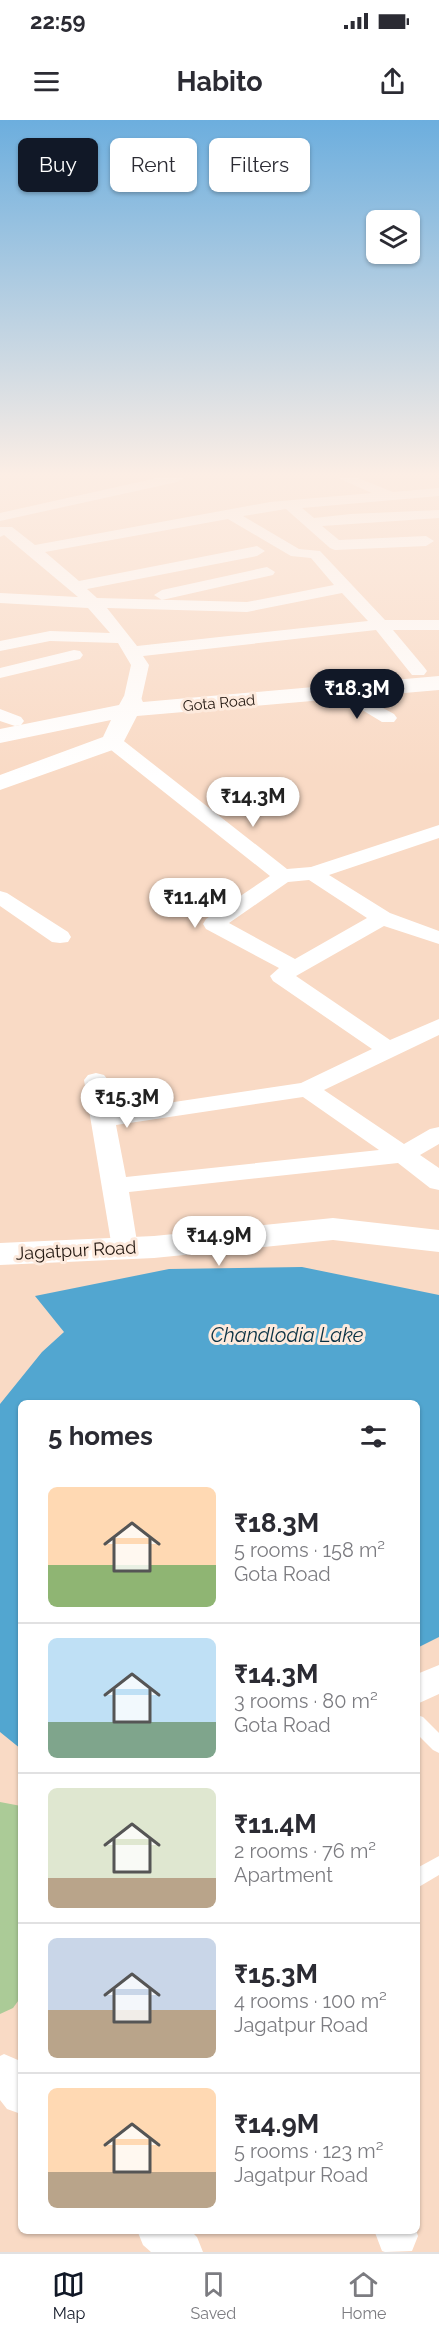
<!DOCTYPE html>
<html lang="en">
<head>
<meta charset="utf-8">
<style>
	body { margin:0; font-family:Raleway,sans-serif; background:#f7f7f7; color:#2b2b33; height:100vh; display:flex; flex-direction:column; font-size:22px; white-space:nowrap }
	* { box-sizing:border-box; margin:0 }
	p { font-size:20px; color:#7c7c81 }
	.icon { flex:none; width:33px; height:33px; fill:none; stroke:currentColor; stroke-width:2; stroke-linecap:round; stroke-linejoin:round }
	.map { position:relative; flex:1; overflow:hidden }
	.sheet { position:absolute; left:18px; top:1280px; width:402px; height:834px; display:flex; flex-direction:column; background:#fff; border-radius:9px; box-shadow:0 2px 4px #0004 }
	.sheet>* { flex:none }
	.guide { position:absolute; left:18px; top:18px; width:404px; height:54px; display:flex; gap:12px }
	.buttons { position:absolute; left:366px; top:90px; display:grid; gap:12px }
	.buttons a { display:grid; place-items:center; width:54px; height:54px; border-radius:9px; background:#fff; box-shadow:0 2px 4px #0004; font-size:30px }
	.price { position:absolute; translate:-50% -51px; padding:0 14px; border-radius:21px; background:#fff; color:#222; font-size:20px; line-height:39px; filter:drop-shadow(0 2px 3px #0008) }
	.price::after { content:''; position:absolute; left:50%; top:36px; width:18px; height:14px; margin-left:-9px; background:inherit; clip-path:polygon(0 0,100% 0,50% 100%) }
	.price.current { background:#111827; color:#fff }
	ul { padding:0; list-style:none }
	li { display:flex; align-items:center; gap:18px; height:150px; padding:0 30px }
	li+li { border-top:2px solid #e1e1e2 }
	li span { display:grid; place-items:center; flex:none; width:168px; height:120px; border-radius:9px; color:#555 }
	li>.icon { margin-inline-start:auto }
	span .icon { width:72px; height:72px; fill:#fffc; stroke-width:1 }
	li b { font-size:26px }
	h2 { display:flex; justify-content:space-between; align-items:center; height:72px; padding:0 30px; font-size:26px }
	.tag { padding:0 21px; border-radius:9px; background:#fff; box-shadow:0 2px 4px #0004; font-size:21px; line-height:54px }
	.tag.current { background:#111827; color:#fff }
	.status { display:flex; justify-content:space-between; align-items:center; height:42px; padding:0 30px; background:#fff; direction:ltr }
	.status svg { height:16px; fill:currentColor }
	header { display:flex; justify-content:space-between; align-items:center; height:78px; padding:0 30px; background:#fff; font-size:27px; font-weight:700 }
	.dock { display:flex; justify-content:space-around; align-items:center; height:84px; border-top:2px solid #e1e1e2; background:#fff; font-size:16px; color:#7c7c81 }
	.dock a { display:grid; justify-items:center; gap:3px }
	.dock .current { color:#111827 }
	.map>svg:first-child { display:block }
	.green { fill:#abcb97 }
	.water { fill:#52a6d0 }
	.lines { fill:none; stroke-linecap:round; stroke-linejoin:round }
	.lane { fill:#fff; fill-rule:evenodd }
	.street { fill:#fff; fill-rule:evenodd }
	.secondary { fill:#fff; fill-rule:evenodd }
	.labels { text-anchor:middle; dominant-baseline:central; stroke-width:6; stroke-linejoin:round; paint-order:stroke }
	.far-street-label { font-size:15px; fill:#241912; stroke:#fdeadd }
	.street-label { font-size:18px; fill:#241912; stroke:#fdeadd }
	.water-label { font-size:20px; font-style:italic; fill:#0a3143; stroke:#fdeadd }
</style>
</head>
<body>
<div class="status"><b>22:59</b><svg viewBox="0 0 49 12"><path d="M0 12V9h3v3zM5 12V6h3v6zM10 12V3h3v9zM15 12V0h3v12zM26 1h20v11H26zM47 4h2v5h-2z"/></svg></div>
<header><svg class="icon" aria-label="menu" viewBox="0 0 24 24"><path d="M4 6h16M4 12h16M4 18h16"/></svg>Habito<svg class="icon" aria-label="share" viewBox="0 0 24 24"><path d="M12 15V3M7 8l5-5 5 5M5 13v7h14v-7"/></svg></header>
<div class="map">
<svg width="439" height="2132" viewBox="0 0 439 2132">
	<rect width="100%" height="100%" fill="#f9dac5"/>
	<!-- green -->
	<path class="green" d="M0 1682 21 1686V1877L13 1888 0 1894Z"/>
	<!-- water -->
	<path class="water" d="M302 1147 439 1175V1517L417 1528V1282H21V1629L0 1612V1284L42 1232 64 1212 35 1176 169 1149Z"/>
	<g class="lines">
		<!-- lane -->
		<path class="lane" d="M417 1595 423 1597 439 1613V1633L433 1630 417 1614Z
			M439 1736V1755L417 1768V1748Z"/>
		<!-- street -->
		<path class="street" d="M157 358H184L177 362 0 401V393Z
			M338 358H358L393 372 439 368V376L302 388 314 398 351 394 439 390V398L322 406 339 420 426 416 434 421 426 426 335 430 330 428 286 389 243 396 299 429 320 431 385 500H439V510H393L424 547 427 551 424 555H412L376 510 143 536 149 545 141 581 138 585H126L123 581 131 545 118 523 50 521 0 531V521L50 511 110 513 88 488 0 483V473L78 477 4 415 0 417V407H12L35 425 270 382 372 373ZM228 399 291 436 311 438 334 465 247 482 97 478 87 469 257 436 265 431 257 426 79 461 45 432ZM342 473 368 501 137 526 107 488 247 492Z
			M267 447 275 452 273 455 162 480 154 475 162 470Z
			M74 530 80 531 83 535 80 539 0 558V548Z
			M345 567 394 594 397 598 394 602H382L339 576 336 572 339 568Z
			M0 589 21 597 24 601 21 605 15 606 0 601Z
			M113 616 120 618 287 749 311 747 439 705V718L329 755 390 793 439 811V824L384 806 296 856 390 920 439 899V915L324 970 404 1024 430 1009 439 1007V1024L420 1035 439 1048V1070L430 1068 398 1043 129 1072 138 1128 134 1134 125 1136 116 1134 112 1128 84 960 88 955 96 953 104 955 108 960 114 991 301 963 372 929 273 861 270 856 279 848 206 809 203 804 206 799 270 756 106 626 104 622 106 618ZM309 760 367 798 295 839 229 803 288 762ZM303 977 379 1030 126 1057 116 1005Z
			M0 771 7 773 68 812 71 817 68 822 60 823 52 822 0 786Z
			M439 1545V1574L417 1584V1554Z
			M4 1934 18 1940 21 1943V1994L7 1989 0 1980V1936Z
			M137 2110H190L197 2117 203 2132H151L143 2125Z
			M374 2110H416L418 2116 412 2131 385 2132 382 2131Z"/>
		<!-- secondary -->
		<path class="secondary" d="M439 556V570L137 596 121 627 0 670V655L103 617 111 600 0 623V609L119 585 124 576 132 574 140 576 143 582Z
			M333 1098 439 1110V1132L333 1120 154 1138 0 1145V1123L154 1116Z"/>
	</g>
	<!-- sky -->
	<linearGradient id="sky" x2="0" y2="1"><stop stop-color="#6caede"/><stop offset="0.54" stop-color="#fceee5"/><stop offset="1" stop-color="#fceee5" stop-opacity="0"/></linearGradient>
	<rect width="439" height="657" fill="url(#sky)"/>
	<g class="labels">
		<!-- far-street labels -->
		<g class="far-street-label">
			<text transform="translate(219 583) rotate(-5)">Gota Road</text>
		</g>
		<!-- street labels -->
		<g class="street-label">
			<text transform="translate(76 1130) rotate(-3)">Jagatpur Road</text>
		</g>
		<!-- water labels -->
		<g class="water-label">
			<text x="287" y="1215">Chandlodia Lake</text>
		</g>
	</g>
</svg>
<div class="buttons">
<a><svg class="icon" aria-label="layers" viewBox="0 0 24 24"><path d="M12 4l9 5-9 5-9-5zM3 14l9 5 9-5"/></svg></a>
</div>
<b class="price current" style="left:357px;top:600px">₹18.3M</b>
<b class="price" style="left:253px;top:708px">₹14.3M</b>
<b class="price" style="left:195px;top:809px">₹11.4M</b>
<b class="price" style="left:127px;top:1009px">₹15.3M</b>
<b class="price" style="left:219px;top:1147px">₹14.9M</b>
<div class="guide">
<a class="tag current">Buy</a>
<a class="tag">Rent</a>
<a class="tag">Filters</a>
</div>
<section class="sheet">
<h2>5 homes<svg class="icon" aria-label="filters" viewBox="0 0 24 24"><path d="M4 7h16M4 17h16"/><circle cx="9" cy="7" r="2"/><circle cx="15" cy="17" r="2"/></svg></h2>
<ul>
<li><span style="background:linear-gradient(#ffd9b3 65%,#8fb573 0)"><svg class="icon" aria-label="home" viewBox="0 0 24 24"><path d="M3 11l9-7 9 7M6 9v11h12V9"/></svg></span><div><b>₹18.3M</b><p>5 rooms · 158 m²</p><p>Gota Road</p></div></li>
<li><span style="background:linear-gradient(#bfe0f5 70%,#7fa58c 0)"><svg class="icon" aria-label="home" viewBox="0 0 24 24"><path d="M3 11l9-7 9 7M6 9v11h12V9"/></svg></span><div><b>₹14.3M</b><p>3 rooms · 80 m²</p><p>Gota Road</p></div></li>
<li><span style="background:linear-gradient(#dfe7d0 75%,#b9a48a 0)"><svg class="icon" aria-label="home" viewBox="0 0 24 24"><path d="M3 11l9-7 9 7M6 9v11h12V9"/></svg></span><div><b>₹11.4M</b><p>2 rooms · 76 m²</p><p>Apartment</p></div></li>
<li><span style="background:linear-gradient(#c9d6e8 60%,#b9a48a 0)"><svg class="icon" aria-label="home" viewBox="0 0 24 24"><path d="M3 11l9-7 9 7M6 9v11h12V9"/></svg></span><div><b>₹15.3M</b><p>4 rooms · 100 m²</p><p>Jagatpur Road</p></div></li>
<li><span style="background:linear-gradient(#ffd9b3 70%,#b9a48a 0)"><svg class="icon" aria-label="home" viewBox="0 0 24 24"><path d="M3 11l9-7 9 7M6 9v11h12V9"/></svg></span><div><b>₹14.9M</b><p>5 rooms · 123 m²</p><p>Jagatpur Road</p></div></li>
</ul>
</section>
</div>
<nav class="dock">
<a class="current"><svg class="icon" aria-label="map" viewBox="0 0 24 24"><path d="M3 6l6-2 6 2 6-2v14l-6 2-6-2-6 2zM9 4v14M15 6v14"/></svg>Map</a>
<a><svg class="icon" aria-label="saved" viewBox="0 0 24 24"><path d="M7 4h10v16l-5-4-5 4z"/></svg>Saved</a>
<a><svg class="icon" aria-label="home" viewBox="0 0 24 24"><path d="M3 11l9-7 9 7M6 9v11h12V9"/></svg>Home</a>
</nav>
</body>
</html>
